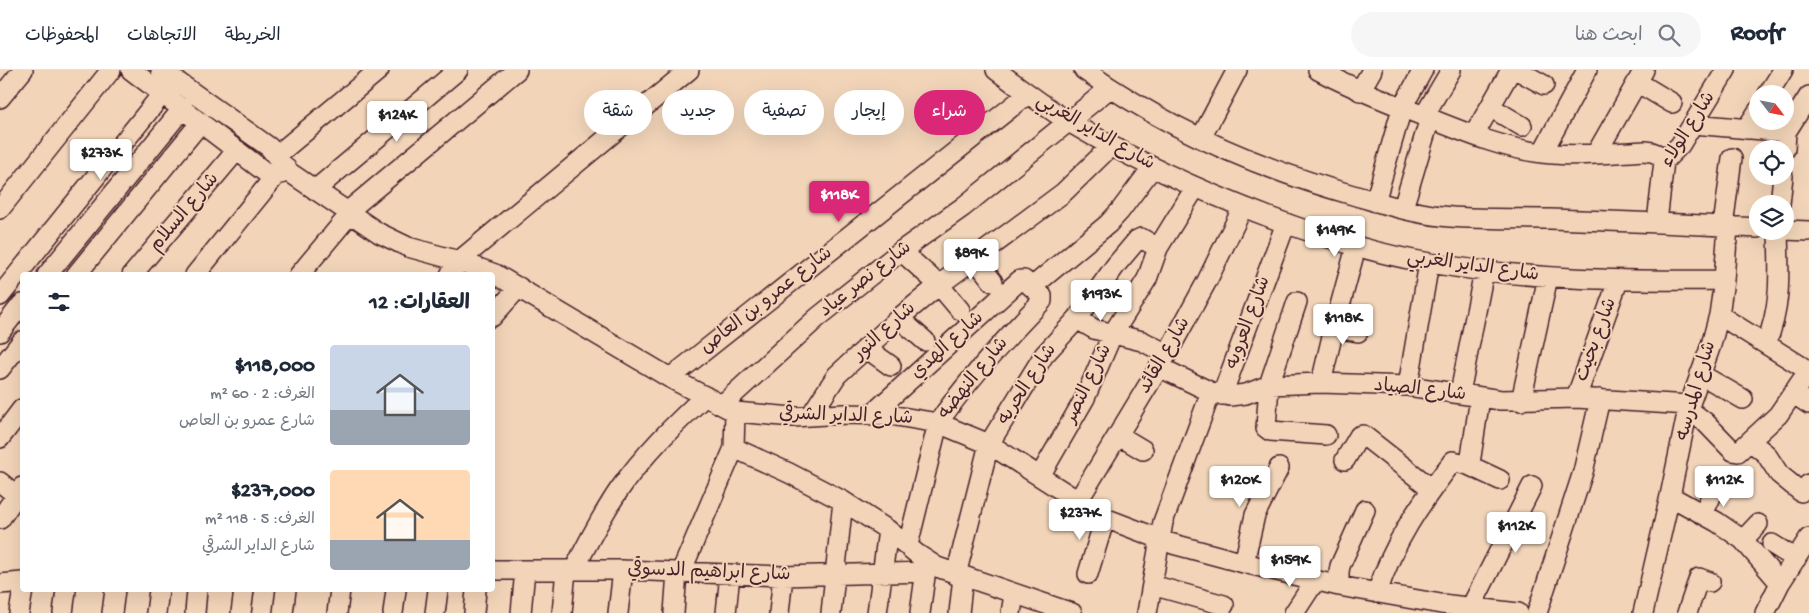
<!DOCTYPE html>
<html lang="ar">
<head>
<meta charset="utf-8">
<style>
	body { margin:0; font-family:"Gochi Hand","Playpen Sans Arabic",sans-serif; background:#f6f6f7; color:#1f2937; direction:rtl; height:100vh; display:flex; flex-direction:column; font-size:19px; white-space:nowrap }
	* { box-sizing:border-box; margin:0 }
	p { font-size:16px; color:#747a83 }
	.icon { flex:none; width:28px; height:28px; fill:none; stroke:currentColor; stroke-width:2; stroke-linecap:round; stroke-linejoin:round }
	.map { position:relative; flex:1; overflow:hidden; direction:ltr }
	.panel { position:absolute; left:20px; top:202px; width:475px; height:320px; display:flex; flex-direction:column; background:#fff; border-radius:5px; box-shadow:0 5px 20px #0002; direction:rtl }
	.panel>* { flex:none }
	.banner { position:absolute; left:510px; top:20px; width:475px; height:45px; direction:rtl; display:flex; gap:10px }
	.needle { width:32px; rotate:122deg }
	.controls { position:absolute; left:1749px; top:15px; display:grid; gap:10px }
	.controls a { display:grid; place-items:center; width:45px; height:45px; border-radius:50%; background:#fff; box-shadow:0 5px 20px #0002; font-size:25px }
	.price { position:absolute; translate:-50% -42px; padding:0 11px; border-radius:5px; background:#fff; color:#222; font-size:16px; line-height:32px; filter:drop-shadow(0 1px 2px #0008) }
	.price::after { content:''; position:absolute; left:50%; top:30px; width:15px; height:11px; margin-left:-8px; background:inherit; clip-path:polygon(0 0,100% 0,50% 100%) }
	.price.active { background:#db2777; color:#fff }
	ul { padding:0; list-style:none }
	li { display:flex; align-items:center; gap:15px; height:125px; padding:0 25px }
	li span { display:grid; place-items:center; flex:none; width:140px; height:100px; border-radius:5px; color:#555 }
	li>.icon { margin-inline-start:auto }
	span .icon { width:60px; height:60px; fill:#fffc; stroke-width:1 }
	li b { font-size:21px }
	h2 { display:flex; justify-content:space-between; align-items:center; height:60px; padding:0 25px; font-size:21px }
	.pill { padding:0 18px; border-radius:22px; background:#fff; box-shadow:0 5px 20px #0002; font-size:18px; line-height:45px }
	.pill.active { background:#db2777; color:#fff }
	header { display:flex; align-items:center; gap:30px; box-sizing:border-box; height:70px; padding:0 25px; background:#fff; border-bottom:1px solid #e0e1e3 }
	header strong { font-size:24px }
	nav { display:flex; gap:28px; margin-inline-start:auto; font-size:18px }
	.search { width:350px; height:45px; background:#f6f6f7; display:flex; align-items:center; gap:12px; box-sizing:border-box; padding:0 18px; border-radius:28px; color:#747a83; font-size:19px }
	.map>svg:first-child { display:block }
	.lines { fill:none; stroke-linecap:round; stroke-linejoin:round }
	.minor-casing { stroke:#4a1f2b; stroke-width:22 }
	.minor { stroke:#f2d5b9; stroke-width:19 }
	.labels { text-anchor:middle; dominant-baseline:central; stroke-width:4; stroke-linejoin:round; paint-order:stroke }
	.street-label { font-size:19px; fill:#4a1f2b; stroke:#f2d5b9 }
</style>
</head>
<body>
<header>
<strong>Roofr</strong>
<div class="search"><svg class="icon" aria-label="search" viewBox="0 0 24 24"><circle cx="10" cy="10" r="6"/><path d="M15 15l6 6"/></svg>ابحث هنا</div>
<nav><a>الخريطة</a><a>الاتجاهات</a><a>المحفوظات</a></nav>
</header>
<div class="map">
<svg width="1809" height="543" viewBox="0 0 1809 543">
	<rect width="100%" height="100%" fill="#f2d5b9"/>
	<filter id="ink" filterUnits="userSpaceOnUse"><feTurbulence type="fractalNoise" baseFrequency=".02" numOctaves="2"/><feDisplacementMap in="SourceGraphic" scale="10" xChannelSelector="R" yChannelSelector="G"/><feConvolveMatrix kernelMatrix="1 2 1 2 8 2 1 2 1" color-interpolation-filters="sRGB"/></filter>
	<g filter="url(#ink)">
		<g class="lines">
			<defs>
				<path id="minor" d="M131 0 265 102 276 105 289 102
					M161 0 269 77 289 102 379 163 408 177 459 191 495 204 670 308 735 342 793 347 843 344 890 345 938 353 989 374 1105 448 1173 474 1244 493 1339 516 1441 534 1518 543
					M996 0C1020 18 1044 36 1069 52 1133 90 1200 121 1269 147 1322 167 1374 184 1430 193 1528 210 1625 211 1724 210
					M1084 0C1165 57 1257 98 1353 125 1381 133 1411 143 1441 146 1475 150 1515 148 1550 149 1619 151 1688 154 1758 158
					M1318 0C1353 19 1389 32 1426 47 1464 62 1501 78 1542 83 1576 87 1611 83 1645 81L1652 82 1667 88
					M1517 0 1544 15
					M1637 12 1672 33
					M1360 21 1372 0
					M1768 24 1783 0
					M0 28 23 0
					M1490 37 1522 56
					M1424 46 1451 0
					M1693 54 1786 62
					M1746 59 1758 41
					M1474 65 1511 0
					M1201 68 1237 0
					M1785 79 1786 62 1809 26
					M1542 83 1587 0
					M1596 84 1644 0
					M277 85 379 0
					M315 120 458 0
					M1375 132 1402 38 1423 0
					M1780 134 1783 106
					M1403 138 1430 48
					M0 139 111 0
					M347 142 517 0
					M1657 152 1664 91 1680 75 1726 0
					M1723 156 1732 88
					M1785 160 1809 161
					M901 181 939 215 960 240
					M975 189 993 212
					M47 205 183 38
					M76 205 201 52
					M132 205 237 80
					M195 205 276 105
					M299 205 350 144
					M450 205 459 191 689 0
					M1032 217 1108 154 1120 141 1152 98
					M0 226 163 23
					M1297 232 1269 315 1266 358 1270 361 1326 365
					M1719 245 1809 301
					M492 247 519 217
					M899 248 925 271
					M1077 249 1094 259 1142 271 1167 284
					M1334 258 1358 262
					M0 262 22 234
					M1766 274C1782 234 1779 203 1778 161
					M866 278 891 296
					M1159 297 1211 322 1230 326 1246 324 1269 315 1321 313 1408 316 1501 330 1576 328 1689 335
					M0 299 22 271
					M1700 304 1743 329
					M670 308 1028 24
					M1321 313 1334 258 1356 177
					M1408 316 1429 193
					M1460 323 1484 201
					M1794 324 1809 334
					M1222 325 1286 153
					M1576 328 1618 211
					M1521 331 1548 207
					M722 335 817 248 901 181 963 137 1110 18
					M1688 339 1705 352 1733 381 1738 382 1778 345 1809 300
					M811 345 837 305 899 248 939 215 1063 123 1111 76
					M871 345 1020 210H1024L1042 226V231C1005 269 968 309 938 353L908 475
					M1118 365 1143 380
					M0 368 22 339
					M1750 371 1766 384 1779 404 1801 422 1809 414
					M734 378 789 403 843 431 888 460 917 484 937 497 1072 543
					M1345 390 1359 366 1363 365 1432 419
					M1468 395 1500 410
					M1040 406 1085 328 1112 265 1147 209 1158 178 1195 118
					M0 412 16 425
					M1670 426 1717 452 1743 470 1780 513
					M1078 431 1167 284 1207 211 1243 137
					M1703 444 1715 418
					M0 449 22 417
					M1743 470 1758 454
					M1772 474 1796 489
					M1244 493 1255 445 1279 398
					M492 500H623L783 506 925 502
					M574 500C588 472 602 445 619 420 643 385 674 355 705 326
					M681 502 734 378 735 342
					M1088 504 1105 448
					M956 505 989 374 1044 285 1077 249 1116 195 1137 170 1141 168 1158 178
					M0 514 22 512
					M1152 515 1224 535
					M1339 516V502L1340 496 1365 440
					M1377 523C1394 471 1420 434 1453 391L1468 395 1470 393 1480 328
					M1471 537 1532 416
					M19 543 23 520
					M63 543 66 520
					M112 543 115 520
					M156 543 159 520
					M195 543 197 520
					M241 543 244 520
					M283 543 286 520
					M337 543 340 520
					M393 543 396 520
					M435 543 438 520
					M474 543 476 520
					M521 543 525 500
					M562 543 566 500
					M618 543 623 500
					M674 543 677 502
					M726 543 730 504
					M779 543 783 506
					M831 543 843 431
					M877 543 888 460
					M920 543 927 492
					M959 543 963 507
					M1011 543 1014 525
					M1147 543 1163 452 1211 322
					M1294 543 1315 511
					M1537 543 1583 402 1600 329
					M1643 543 1670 426 1688 339 1711 275 1719 245 1724 210 1728 156
					M1687 543 1699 508 1710 512
					M1765 543 1780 513 1809 468"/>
			</defs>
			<!-- minor casing -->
			<use href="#minor" class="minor-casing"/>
			<!-- minor -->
			<use href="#minor" class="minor"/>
		</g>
	</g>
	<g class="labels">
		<!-- street labels -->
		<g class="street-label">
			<text transform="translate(1689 60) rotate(-58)">شارع الولاء</text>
			<text transform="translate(1095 63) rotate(30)">شارع الداير الغربي</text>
			<text transform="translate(185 143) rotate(-50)">شارع السلام</text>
			<text transform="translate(1473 197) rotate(8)">شارع الداير الغربي</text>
			<text transform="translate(866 210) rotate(-38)">شارع نصر عياد</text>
			<text transform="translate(767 231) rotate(-38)">شارع عمرو بن العاص</text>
			<text transform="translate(1249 253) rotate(-70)">شارع العروبه</text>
			<text transform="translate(885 262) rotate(-42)">شارع النور</text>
			<text transform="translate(1597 270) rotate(-70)">شارع بخيت</text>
			<text transform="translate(948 276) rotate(-42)">شارع الهدي</text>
			<text transform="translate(1165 286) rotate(-60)">شارع القائد</text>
			<text transform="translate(974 309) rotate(-51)">شارع النهضه</text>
			<text transform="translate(1089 314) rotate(-64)">شارع النصر</text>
			<text transform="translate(1028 315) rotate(-57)">شارع الحريه</text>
			<text transform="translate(1420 321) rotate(6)">شارع الصياد</text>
			<text transform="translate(1697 321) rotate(-74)">شارع المدرسه</text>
			<text transform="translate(846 347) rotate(2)">شارع الداير الشرقي</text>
			<text transform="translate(709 503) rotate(2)">شارع ابراهيم الدسوقي</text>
		</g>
	</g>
</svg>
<div class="controls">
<a><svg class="needle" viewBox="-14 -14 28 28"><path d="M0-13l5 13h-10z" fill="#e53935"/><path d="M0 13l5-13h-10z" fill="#747a83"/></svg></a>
<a><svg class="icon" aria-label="locate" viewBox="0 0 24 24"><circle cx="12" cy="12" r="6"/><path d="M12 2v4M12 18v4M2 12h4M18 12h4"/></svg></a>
<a><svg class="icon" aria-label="layers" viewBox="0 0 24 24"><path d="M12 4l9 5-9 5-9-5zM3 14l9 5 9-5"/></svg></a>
</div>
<b class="price" style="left:397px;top:73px">$124K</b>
<b class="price" style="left:101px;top:111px">$273K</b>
<b class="price active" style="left:839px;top:153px">$118K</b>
<b class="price" style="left:1335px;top:188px">$149K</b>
<b class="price" style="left:971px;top:211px">$89K</b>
<b class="price" style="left:1101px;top:252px">$193K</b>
<b class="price" style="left:1343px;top:276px">$118K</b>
<b class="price" style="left:1240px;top:438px">$120K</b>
<b class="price" style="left:1724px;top:438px">$112K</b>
<b class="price" style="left:1080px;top:471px">$237K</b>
<b class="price" style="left:1516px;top:484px">$112K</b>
<b class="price" style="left:1290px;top:518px">$159K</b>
<div class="banner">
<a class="pill active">شراء</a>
<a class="pill">إيجار</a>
<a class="pill">تصفية</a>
<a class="pill">جديد</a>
<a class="pill">شقة</a>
</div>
<section class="panel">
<h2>العقارات: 12<svg class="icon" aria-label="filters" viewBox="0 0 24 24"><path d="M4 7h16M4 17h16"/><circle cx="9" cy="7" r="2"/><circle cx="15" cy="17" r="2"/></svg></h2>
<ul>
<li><span style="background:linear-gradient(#c9d6e8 65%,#9aa5b1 0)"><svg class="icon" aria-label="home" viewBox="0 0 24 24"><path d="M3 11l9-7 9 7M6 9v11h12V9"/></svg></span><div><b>$118,000</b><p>الغرف: 2 · 60 m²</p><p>شارع عمرو بن العاص</p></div></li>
<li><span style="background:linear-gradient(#ffd9b3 70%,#9aa5b1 0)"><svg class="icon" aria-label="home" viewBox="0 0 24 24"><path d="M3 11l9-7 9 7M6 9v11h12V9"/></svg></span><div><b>$237,000</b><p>الغرف: 5 · 118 m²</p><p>شارع الداير الشرقي</p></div></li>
</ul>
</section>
</div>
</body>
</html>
